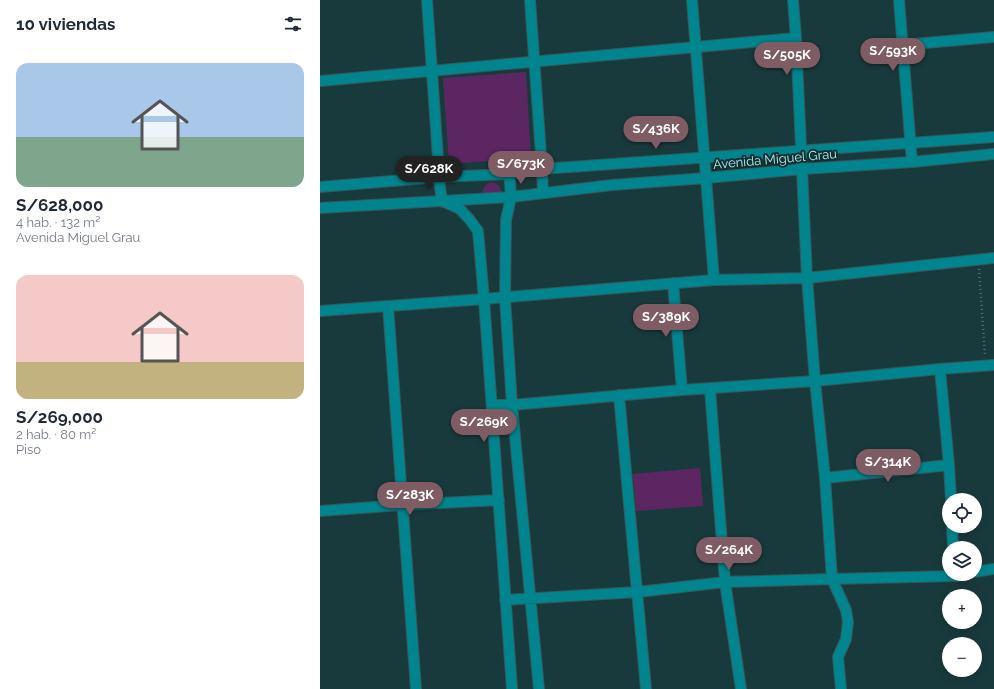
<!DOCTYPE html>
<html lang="es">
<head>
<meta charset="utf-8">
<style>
	body { margin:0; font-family:Raleway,sans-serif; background:#f2f2f3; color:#1f2937; height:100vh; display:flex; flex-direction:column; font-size:15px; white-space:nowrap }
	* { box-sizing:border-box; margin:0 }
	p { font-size:13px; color:#747a83 }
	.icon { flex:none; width:22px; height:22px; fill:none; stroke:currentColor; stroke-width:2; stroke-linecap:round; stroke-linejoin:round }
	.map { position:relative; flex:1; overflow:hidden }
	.details { display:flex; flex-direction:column; background:#fff; width:320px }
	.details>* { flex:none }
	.controls { position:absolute; left:622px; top:493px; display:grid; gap:8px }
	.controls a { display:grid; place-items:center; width:40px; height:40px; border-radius:50%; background:#fff; box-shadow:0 2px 10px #0003; font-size:20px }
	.price { position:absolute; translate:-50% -34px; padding:0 9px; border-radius:14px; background:#7f5c63; color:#fff; font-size:13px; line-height:26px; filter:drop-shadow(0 1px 2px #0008) }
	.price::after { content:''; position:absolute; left:50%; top:24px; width:12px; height:9px; margin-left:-6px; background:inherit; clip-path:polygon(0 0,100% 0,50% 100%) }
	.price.selected { background:#222; color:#fff }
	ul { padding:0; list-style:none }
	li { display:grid; align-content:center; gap:8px; height:212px; padding:0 16px }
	li span { display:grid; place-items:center; height:124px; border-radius:12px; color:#555 }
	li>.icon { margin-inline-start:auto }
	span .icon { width:72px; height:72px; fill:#fffc; stroke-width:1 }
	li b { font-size:17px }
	h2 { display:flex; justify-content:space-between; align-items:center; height:48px; padding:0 16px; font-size:17px }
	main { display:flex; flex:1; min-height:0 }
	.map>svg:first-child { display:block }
	.green { fill:#5c2663 }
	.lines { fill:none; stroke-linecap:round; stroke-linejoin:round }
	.minor-casing { stroke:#34595b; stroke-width:12 }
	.path { stroke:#4e7476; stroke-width:2.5; stroke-dasharray:1 3; stroke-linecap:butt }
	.minor { stroke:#00858e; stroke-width:10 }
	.labels { text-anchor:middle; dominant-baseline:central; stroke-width:4; stroke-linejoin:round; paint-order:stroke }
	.street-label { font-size:13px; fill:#bae8ec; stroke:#0e3032 }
</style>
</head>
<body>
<main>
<section class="details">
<h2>10 viviendas<svg class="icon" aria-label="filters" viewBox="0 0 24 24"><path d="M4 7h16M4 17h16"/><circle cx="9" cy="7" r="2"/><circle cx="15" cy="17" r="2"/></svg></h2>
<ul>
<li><span style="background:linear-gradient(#a9c7e8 60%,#7fa58c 0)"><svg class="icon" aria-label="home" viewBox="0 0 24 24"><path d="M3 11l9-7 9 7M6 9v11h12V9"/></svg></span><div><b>S/628,000</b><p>4 hab. · 132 m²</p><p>Avenida Miguel Grau</p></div></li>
<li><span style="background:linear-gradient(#f6c9c9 70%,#c2b280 0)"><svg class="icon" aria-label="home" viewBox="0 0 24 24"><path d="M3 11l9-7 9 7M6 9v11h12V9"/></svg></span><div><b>S/269,000</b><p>2 hab. · 80 m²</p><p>Piso</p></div></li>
</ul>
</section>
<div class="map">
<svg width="674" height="689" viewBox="0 0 674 689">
	<rect width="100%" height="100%" fill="#193a3c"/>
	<!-- green -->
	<path class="green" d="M206 72 211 158 129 164 123 78Z
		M171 182C179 183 182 188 181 196L163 194C162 188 165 185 171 182Z
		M380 468 383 506 316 511 313 474Z"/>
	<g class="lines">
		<defs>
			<path id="minor" d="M107 0 120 187 122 201 140 209 150 220 158 231 164 299 192 689
				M210 0 222 169 223 193
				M372 0 394 280
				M473 0 476 38 487 278 495 381 505 478 512 579 526 610 528 622 526 639 518 657 521 689
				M579 0 592 162
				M582 45 674 37
				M0 81 476 38
				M189 174 190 183 191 197 186 220 185 298 192 405 219 689
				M0 187 120 177 189 174 222 169 674 137
				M0 208 191 197 292 185 386 178 483 169 592 162 674 154
				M353 283 362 390
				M68 306 96 689
				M0 311 164 299 394 280 487 278 674 258
				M620 369 629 465 631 500
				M390 389 405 582 421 689
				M299 395 326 689
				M172 405H192L362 390 495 381 620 369 674 365
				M505 478 629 465
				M0 511 82 505 179 500
				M632 526 633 548
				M655 572 674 569
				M185 600 318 592 405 582 512 579 634 576 645 574"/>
		</defs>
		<!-- minor casing -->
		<use href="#minor" class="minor-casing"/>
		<!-- path -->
		<path class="path" d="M659 269 665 356"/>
		<!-- minor -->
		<use href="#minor" class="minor"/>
	</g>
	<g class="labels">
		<!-- street labels -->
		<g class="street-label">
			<text transform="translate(455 159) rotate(-5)">Avenida Miguel Grau</text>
		</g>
	</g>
</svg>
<div class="controls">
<a><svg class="icon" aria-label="locate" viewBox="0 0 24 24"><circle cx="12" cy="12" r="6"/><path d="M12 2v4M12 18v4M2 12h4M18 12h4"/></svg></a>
<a><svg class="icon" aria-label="layers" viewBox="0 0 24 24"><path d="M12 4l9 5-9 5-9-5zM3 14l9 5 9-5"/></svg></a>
<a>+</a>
<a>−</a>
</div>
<b class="price" style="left:573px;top:72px">S/593K</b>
<b class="price" style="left:467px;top:76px">S/505K</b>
<b class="price" style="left:336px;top:150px">S/436K</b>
<b class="price" style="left:201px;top:185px">S/673K</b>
<b class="price selected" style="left:109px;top:190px">S/628K</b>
<b class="price" style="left:346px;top:338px">S/389K</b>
<b class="price" style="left:164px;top:443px">S/269K</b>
<b class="price" style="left:568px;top:483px">S/314K</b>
<b class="price" style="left:90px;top:516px">S/283K</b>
<b class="price" style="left:409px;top:571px">S/264K</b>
</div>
</main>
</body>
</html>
